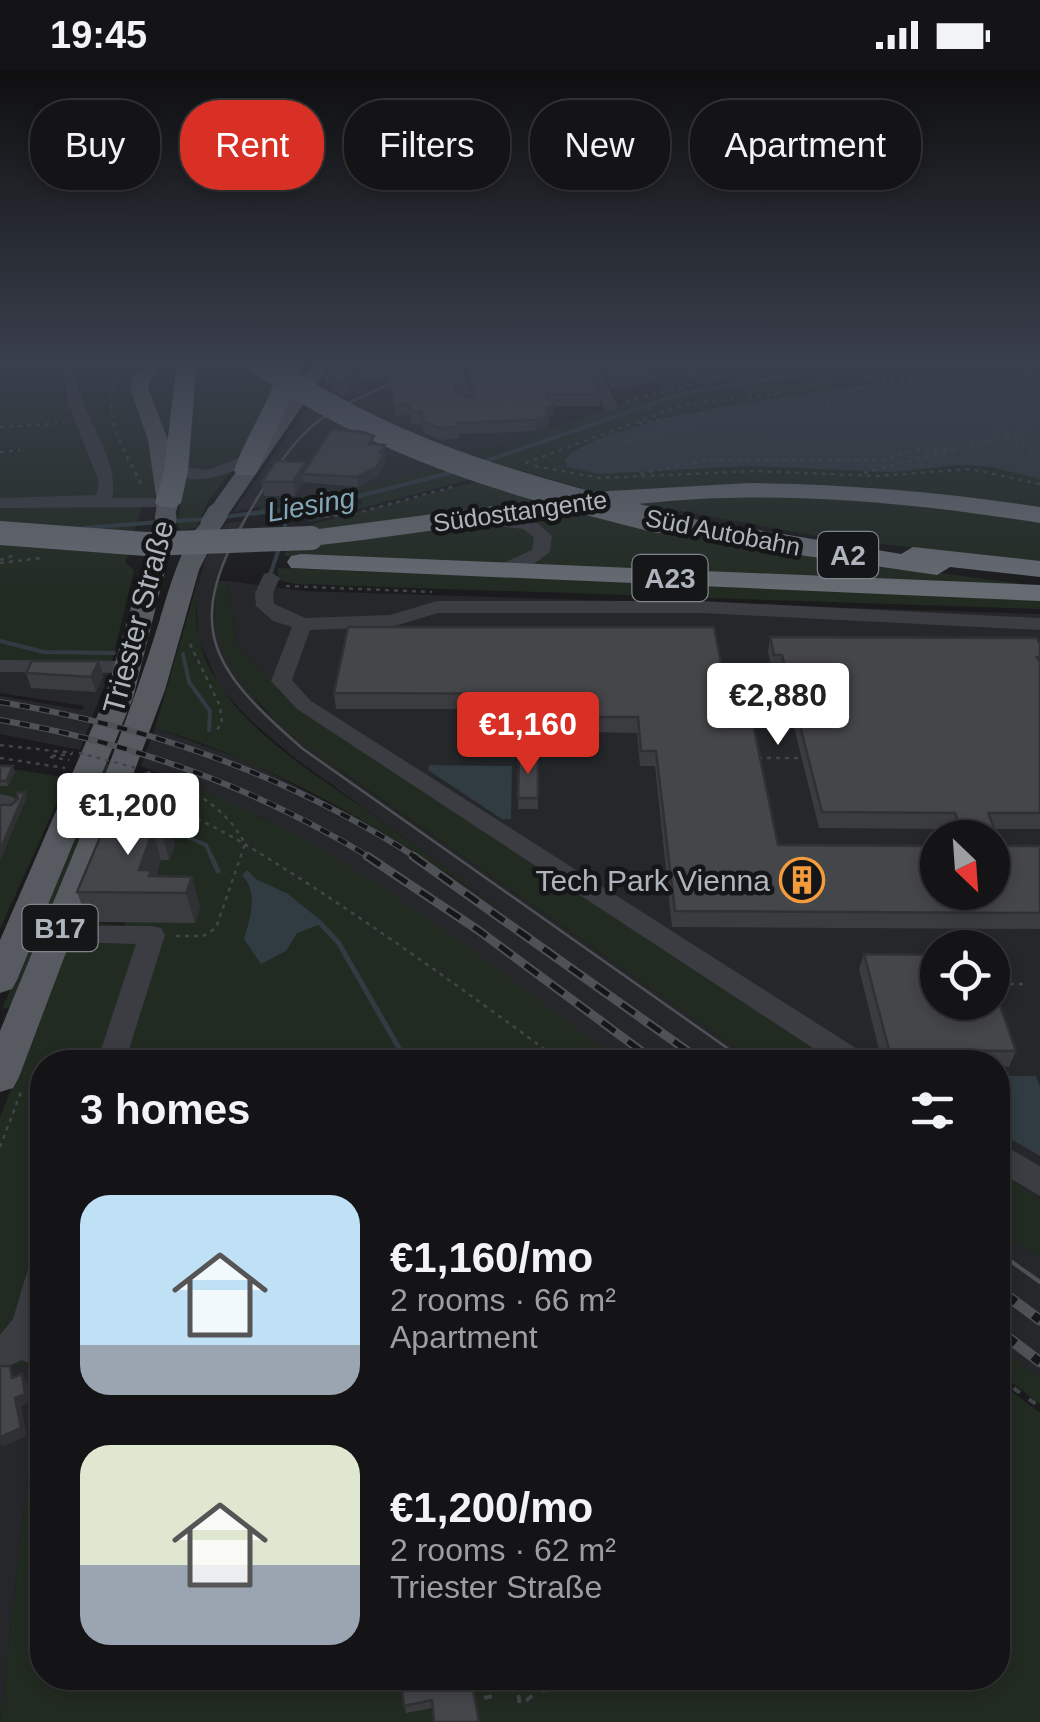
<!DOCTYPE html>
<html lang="en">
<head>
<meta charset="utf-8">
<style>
	body { margin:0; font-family:Helvetica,sans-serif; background:#1d1d1f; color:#f1f3f6; height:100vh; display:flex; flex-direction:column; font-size:38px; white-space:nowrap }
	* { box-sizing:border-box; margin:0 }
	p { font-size:32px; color:#9d9ea1 }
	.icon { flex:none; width:55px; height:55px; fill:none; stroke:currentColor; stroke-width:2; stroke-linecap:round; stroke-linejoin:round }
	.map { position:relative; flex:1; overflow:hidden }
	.sheet { position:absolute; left:30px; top:980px; width:980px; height:640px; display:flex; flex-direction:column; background:#141416; border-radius:40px; box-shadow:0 5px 15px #0003,0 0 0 2px #333335 }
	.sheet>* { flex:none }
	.hud { position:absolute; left:30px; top:30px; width:980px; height:90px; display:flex; gap:20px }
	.needle { width:65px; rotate:155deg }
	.controls { position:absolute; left:920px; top:750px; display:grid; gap:20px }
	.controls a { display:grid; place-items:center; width:90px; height:90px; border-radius:50%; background:#141416; box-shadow:0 5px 15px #0003,0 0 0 2px #333335; font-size:50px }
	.price { position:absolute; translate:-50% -85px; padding:0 22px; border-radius:10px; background:#fff; color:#222; font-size:32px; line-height:65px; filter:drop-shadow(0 2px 5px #0008) }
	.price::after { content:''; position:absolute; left:50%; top:60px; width:30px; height:22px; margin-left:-15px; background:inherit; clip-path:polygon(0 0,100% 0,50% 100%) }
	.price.selected { background:#d93025; color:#fff }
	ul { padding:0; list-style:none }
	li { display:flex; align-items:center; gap:30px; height:250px; padding:0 50px }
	li span { display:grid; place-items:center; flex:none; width:280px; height:200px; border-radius:30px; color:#555 }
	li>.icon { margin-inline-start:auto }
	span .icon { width:120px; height:120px; fill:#fffc; stroke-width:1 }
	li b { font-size:42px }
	h2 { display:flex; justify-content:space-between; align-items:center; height:120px; padding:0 50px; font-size:42px }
	.chip { padding:0 35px; border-radius:40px; background:#141416; box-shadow:0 5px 15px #0003,0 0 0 2px #333335; font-size:35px; line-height:90px }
	.chip.selected { background:#d93025; color:#fff }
	.status { display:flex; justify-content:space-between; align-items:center; height:70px; padding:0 50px; background:#141416; direction:ltr }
	.status svg { height:28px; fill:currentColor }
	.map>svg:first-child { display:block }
	.built { fill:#26272a; fill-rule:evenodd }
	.green { fill:#222b22; fill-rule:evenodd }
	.water { fill:#303c42 }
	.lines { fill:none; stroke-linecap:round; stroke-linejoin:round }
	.stream-far1 { stroke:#303c42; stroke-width:4 }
	.stream { stroke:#303c42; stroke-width:5 }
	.path-far1 { stroke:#414549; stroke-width:2.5; stroke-dasharray:4 5; stroke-linecap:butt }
	.path { stroke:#414549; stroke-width:4; stroke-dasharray:8 11; stroke-linecap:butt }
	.minor { fill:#3b3d42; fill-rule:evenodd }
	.major { fill:#575b61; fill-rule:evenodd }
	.highway { fill:#676c73; fill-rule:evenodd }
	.tram-far1 { stroke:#4e5257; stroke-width:2.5 }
	.tram { stroke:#4e5257; stroke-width:4 }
	.rail-far2-casing { stroke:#4e5257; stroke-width:6 }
	.rail-far1-casing { stroke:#4e5257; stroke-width:9 }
	.rail-casing { stroke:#4e5257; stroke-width:11 }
	.rail-far2 { stroke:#151618; stroke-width:4; stroke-dasharray:10; stroke-linecap:butt }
	.rail-far1 { stroke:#151618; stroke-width:5; stroke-dasharray:16; stroke-linecap:butt }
	.rail { stroke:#151618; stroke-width:8; stroke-dasharray:22; stroke-linecap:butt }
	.path-bridge { stroke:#414549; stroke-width:2.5; stroke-dasharray:4 5; stroke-linecap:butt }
	.major-bridge { stroke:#575b61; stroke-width:21 }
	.highway-bridge { stroke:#676c73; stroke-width:24 }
	.wall { fill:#3b3c40 }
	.shaded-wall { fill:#303134 }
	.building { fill:#45464a; stroke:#303134; stroke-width:2.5 }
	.labels { text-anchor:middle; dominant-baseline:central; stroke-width:9; stroke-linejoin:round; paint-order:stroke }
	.far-street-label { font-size:25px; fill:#adb4bc; stroke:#151618 }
	.far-water-label { font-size:28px; font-style:italic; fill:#84a7b7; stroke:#151618 }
	.shield { fill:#151618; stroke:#7f858b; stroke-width:2.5 }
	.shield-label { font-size:28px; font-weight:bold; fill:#adb4bc }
	.street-label { font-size:30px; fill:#adb4bc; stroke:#151618 }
	.poi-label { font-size:30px; fill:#adb4bc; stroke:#151618; text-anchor:end }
</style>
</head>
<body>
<div class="status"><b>19:45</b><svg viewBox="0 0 49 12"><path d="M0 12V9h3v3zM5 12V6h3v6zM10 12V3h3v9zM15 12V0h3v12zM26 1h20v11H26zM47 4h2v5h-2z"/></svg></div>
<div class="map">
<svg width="1040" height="1652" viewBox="0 0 1040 1652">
	<rect width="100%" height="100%" fill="#1b1b1d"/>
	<!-- built -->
	<path class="built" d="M412 300 394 319 541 336 550 358 409 406 233 442 328 308Z
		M247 451 221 496 214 527 215 546 230 593 261 637 343 703 756 992H620L438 857 355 800 263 748 141 696 155 658 247 691 383 761 513 847 291 685 249 649 220 617 198 569 196 523 205 490 226 453Z
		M227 511 304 521 1040 544V1129L998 1101V992H833L291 630 237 576ZM938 768H992V822H938ZM938 878H992V932H938Z
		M0 599 110 600 80 680 0 664V626L82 640 84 636 0 623Z
		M998 1158 1040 1187V1308L998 1276Z
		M0 1295 40 1297 0 1652Z"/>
	<!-- green -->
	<path class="green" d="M0 291H149L142 298 156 392 155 431 142 436 125 493 134 500 111 596 0 595Z
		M163 291H180L173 385C161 355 135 316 163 291Z
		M194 291H248L283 316 238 389 228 397 196 403 183 396Z
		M658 291H1040V440L805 416 294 463 302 457 479 411 515 425 588 420 513 398 310 452 306 447 362 434 361 429 250 447 264 435 409 406 664 320 654 307 623 293Z
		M232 400 209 430 196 458 182 460 178 457 183 407 200 409Z
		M807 424 1040 449V492L827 468 680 441 674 449 909 499 1038 516 524 497 547 465 500 447 628 430Z
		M471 453H511L536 462 532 485 495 496 284 486 289 475Z
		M278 498 1040 528V539L297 514 278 510Z
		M201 500C192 539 194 574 216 609 250 666 317 705 370 743 442 795 514 847 586 898 449 803 316 706 155 658Z
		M217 511H227L237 576 291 630 833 992H756L307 677C256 635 203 584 217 511Z
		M106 693 114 696 13 937 2 939Z
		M0 697 68 708 0 859Z
		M167 705C219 727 270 750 319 778 425 840 522 919 620 992H42V1608H998V1311L1040 1343V1652H0L40 1298 0 1295V1047L133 708 155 716ZM121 772 161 790 148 830 124 855 89 853Z
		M998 1101 1040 1129V1187L998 1158Z
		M998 1276 1040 1308V1334L998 1302Z"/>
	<!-- water -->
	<path class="water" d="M1040 297V409L992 397 960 395 893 402 749 396 599 404 567 397 565 390C607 337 960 304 1040 297Z
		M429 695 512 696 511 749H502L428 700Z
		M247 800 256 809 288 824 324 853 297 863 286 881 261 894 244 869C250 849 259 823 242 805Z
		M998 1006H1036L1040 1017V1086L998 1062Z"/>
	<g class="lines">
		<!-- stream-far1 -->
		<path class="stream-far1" d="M483 392 684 323 815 302 966 291
			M280 442 285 448V461
			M224 447 332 433 453 402
			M170 451 209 449
			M85 458 159 452
			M271 502 280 476
			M0 571 44 582 114 583
			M183 584 189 612 210 641 209 660
			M178 723 165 750 169 759 206 775 212 788"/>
		<!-- stream -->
		<path class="stream" d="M211 786 218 801
			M319 852 338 872 407 992"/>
		<!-- path-far1 -->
		<path class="path-far1" d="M751 291 769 296
			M854 291 868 308
			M0 293 5 291
			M129 295C91 331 123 379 143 417
			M935 297 982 291
			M626 331 771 296 825 291
			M827 334 829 325 841 320 928 306
			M1032 346 1013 324 1019 309 1040 297
			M638 353 702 344 776 347 827 335 900 331 945 337 990 351 1040 387
			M0 357 64 353
			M624 372 724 345
			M0 382 20 380
			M525 393 683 335 776 324 822 312 935 305 1040 291
			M535 396 600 408 755 401 879 406 970 399 1040 414
			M864 403 948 381
			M640 404 704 390H880L919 380H954L1015 366 1040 342
			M353 444 456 416
			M316 447 338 446
			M0 490 12 486
			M0 493 42 488
			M286 516 432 522
			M190 574 220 636 222 653 215 662
			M0 675 73 683
			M52 686 72 684
			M50 687 69 690
			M0 688 65 698
			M758 688H800
			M147 702C186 715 226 736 245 774L216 858 203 866H173
			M140 709 156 714 159 710 145 706 146 702
			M139 718 147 729 139 746
			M147 729C207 748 257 781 310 815 396 871 479 931 562 992
			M180 738 185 726
			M992 914H1026
			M0 1077 21 1022"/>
		<!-- path -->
		<path class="path" d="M998 1307 1040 1337
			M512 1608 517 1614 520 1636 536 1622 610 1608
			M484 1628 502 1624"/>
		<!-- minor -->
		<path class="minor" d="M62 291H76C72 339 122 385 112 428H168L174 429V437L0 438V428L96 425 99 412 68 333Z
			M481 291 462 296 475 333 468 337 461 333 449 297 414 299 407 295 415 291Z
			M581 291H595L618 337 616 340H606Z
			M249 384 257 389 255 392C228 404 195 419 168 401L176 396 208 400Z
			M469 443 534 450 552 466 550 482 527 499 495 505V497L532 480 534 467 523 459 463 452 460 448Z
			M271 502 280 508 273 523 274 534 305 548 390 545 437 531H701L1040 548V560L701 543H438L391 557 310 560 292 610 311 631 865 984 869 992H834L297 639 271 611 292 557 273 551 256 536 255 523 264 504Z
			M0 590 129 591 139 597 129 603 0 602Z
			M0 724 13 727 17 732 13 737 0 738Z
			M81 856H152L161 858 165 865 125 992H97L136 874 72 872 68 865 72 858Z
			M998 1072 1040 1096V1126L998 1101Z
			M42 1188V1300L22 1290 0 1300V1265L13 1249 30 1192Z"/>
		<!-- major -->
		<path class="major" d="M146 291H165L151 308 148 318 168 370 179 433 172 452 176 457 133 628 17 910 12 919 0 923V870L105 628 154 457 159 452 155 447 157 433 148 370 130 318 133 307Z
			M315 291H333L225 449 219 450 222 454 199 500 165 620 19 1007 13 1018 0 1022V961C55 825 117 689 160 549 168 524 185 458 209 448L206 444Z"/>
		<!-- highway -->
		<path class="highway" d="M177 291H197L188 401 181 433 168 441 155 433 164 401Z
			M280 291H300L294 321 258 400 255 405H237L234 400C247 362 272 331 280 291Z
			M749 413C847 414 943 422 1040 437V453C927 435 812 423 698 429 568 437 440 462 311 476L298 468 311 460 609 421Z
			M658 443 901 484 913 477 1040 491V507L950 497 937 505 786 483 649 456 645 451 649 446Z
			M301 484 1040 515V531L291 498 287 492 291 486Z"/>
		<!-- tram-far1 -->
		<path class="tram-far1" d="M438 291C401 313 357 324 321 349 291 371 270 407 251 439 182 555 207 596 303 679L747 992"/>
		<!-- tram -->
		<path class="tram" d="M998 1182 1040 1212"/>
		<defs>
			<path id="rail-far2" d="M0 632C151 657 288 705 417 788
				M0 650C134 673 255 717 371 788"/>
			<path id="rail-far1" d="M367 786 478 860 656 992
				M413 786 703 992"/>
			<path id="rail" d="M998 1219 1040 1250
				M998 1260 1040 1292"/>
		</defs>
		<!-- rail-far2 casing -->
		<use href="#rail-far2" class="rail-far2-casing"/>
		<!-- rail-far1 casing -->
		<use href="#rail-far1" class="rail-far1-casing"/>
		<!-- rail casing -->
		<use href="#rail" class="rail-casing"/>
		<!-- rail-far2 -->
		<use href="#rail-far2" class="rail-far2"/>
		<!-- rail-far1 -->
		<use href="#rail-far1" class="rail-far1"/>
		<!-- rail -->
		<use href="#rail" class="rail"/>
		<!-- path-bridge -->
		<path class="path-bridge" d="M79 683 140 699"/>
		<!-- major-bridge -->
		<path class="major-bridge" d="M211 454 217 444
			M165 457 166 447"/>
		<!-- highway-bridge -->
		<path class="highway-bridge" d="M258 291C379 377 515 416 658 451
			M0 463 146 474 311 468"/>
	</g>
	<!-- wall -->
	<path class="wall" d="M446 291 457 323 472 328 466 291 600 325V336H553V347H549V356L535 361 459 364V368L441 370 424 363 422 353 412 354 410 345 396 346 387 308 358 310 348 324H341L334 320 333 315 326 314 324 304 329 297Z
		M599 291H643L656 311 614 321Z
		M668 291H718L720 305 699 311Z
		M374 374 385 375V393L377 407 358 417 303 412 295 426H264L262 412Z
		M770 567 1040 574V759H995L1001 776H1040V859L672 857 655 696H640L637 663 590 662 588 639H336L334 623 727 624 778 775 938 822 992 768H952L949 759 819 758 780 600H772L768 582Z
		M99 591 103 607 96 622 31 618 26 603Z
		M519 686H538V739H518Z
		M0 696 15 702 8 716H0Z
		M166 745 175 775 169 790H161L156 806 192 807 200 837 195 853 88 852 77 822Z
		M864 884 1016 981 1009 997 998 996V992H882L859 899Z
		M471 1608 433 1638 406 1643 404 1636Z"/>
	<!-- shaded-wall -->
	<path class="shaded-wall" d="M721 295 720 305 699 311 700 300Z
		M357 299 358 310 348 324 347 313Z
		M657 300 656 311 614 321 615 310Z
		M554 336 553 347H549V356L535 361V350L546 337Z
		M385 375V393L377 407 358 417 357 407 380 383Z
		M306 392 307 404H302L303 412 295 426 293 412Z
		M99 591 103 607 96 622 91 607Z
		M13 696 15 702 8 716 6 711Z
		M25 722 27 727 0 791V780Z
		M166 745 175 775 169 790 161 760Z
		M153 760 161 790 154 812 139 800Z
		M192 807 200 837 195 853 186 823Z
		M22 1304 28 1313 32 1332 21 1336 27 1366 2 1377 0 1374V1367Z"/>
	<!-- building -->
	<path class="building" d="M446 291 457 323 474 328 467 291H585L600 325 546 324 554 336 546 337 549 345 535 350 458 353 459 357 440 358 424 352 421 342H411L409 334 395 335 386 297 357 299 347 313H340L332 309 335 304H324L329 297Z
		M605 291H643L657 300 615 310Z
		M686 291H718L721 295 700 300Z
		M332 359 363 362 374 366 369 374 385 375 380 383 384 384 376 398 357 407 302 404Z
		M276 391 306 392 293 412H262Z
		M348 557H714L727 624 747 625 778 775 938 776V822H992V768H964L955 743 822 742 782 585H774L770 567 1037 568 1040 574V587H1037L1040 592V743H988L1001 776H1040V843L675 841 656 681H641L638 647H591L589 624 334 623Z
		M32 591H99L91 607 26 603Z
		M519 686H538V728H518Z
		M0 696H13L6 711H0Z
		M25 722 0 780V735H11L18 729 17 723Z
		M111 741 166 745 161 760H153L139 800H151L149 806 192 807 186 823 77 822Z
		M864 884 938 885V932H992V913L1016 981 889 980Z
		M0 1296H10L12 1308 22 1304 25 1324 15 1328 21 1358 0 1367Z
		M401 1608H471L479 1652H434L432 1630 404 1636Z"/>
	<!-- sky -->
	<linearGradient id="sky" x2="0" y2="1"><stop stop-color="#0f0f10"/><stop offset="0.56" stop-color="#393f4c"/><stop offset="1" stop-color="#393f4c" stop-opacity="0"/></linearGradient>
	<rect width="1040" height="522" fill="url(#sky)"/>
	<!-- icons -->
	<defs>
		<symbol id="building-ring" viewBox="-11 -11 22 22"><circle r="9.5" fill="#151618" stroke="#f59b3b" stroke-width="1.5"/><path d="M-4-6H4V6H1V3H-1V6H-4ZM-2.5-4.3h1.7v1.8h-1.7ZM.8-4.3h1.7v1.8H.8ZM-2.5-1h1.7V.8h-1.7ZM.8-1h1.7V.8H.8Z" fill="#f59b3b"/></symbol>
	</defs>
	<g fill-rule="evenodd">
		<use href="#building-ring" x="777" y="785" width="50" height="50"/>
	</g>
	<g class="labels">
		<!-- far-street labels -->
		<g class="far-street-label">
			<text transform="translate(520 441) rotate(-8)">Südosttangente</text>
			<text transform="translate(723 462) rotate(11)">Süd Autobahn</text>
		</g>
		<!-- far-water labels -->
		<g class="far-water-label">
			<text transform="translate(311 435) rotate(-10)">Liesing</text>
		</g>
		<!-- shield labels -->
		<g class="shield">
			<rect x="818" y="462" width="60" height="46" rx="8"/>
			<rect x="632.5" y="485" width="75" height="46" rx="8"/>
			<rect x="22.5" y="835" width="75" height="46" rx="8"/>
		</g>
		<g class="shield-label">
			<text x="848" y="485">A2</text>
			<text x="670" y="508">A23</text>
			<text x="60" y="858">B17</text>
		</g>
		<!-- street labels -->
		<g class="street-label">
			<text transform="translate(138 547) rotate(-75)">Triester Straße</text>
		</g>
		<!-- poi labels -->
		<g class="poi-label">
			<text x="770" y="810">Tech Park Vienna</text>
		</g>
	</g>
</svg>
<div class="controls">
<a><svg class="needle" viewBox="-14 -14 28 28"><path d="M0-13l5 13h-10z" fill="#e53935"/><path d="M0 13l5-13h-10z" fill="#9d9ea1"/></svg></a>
<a><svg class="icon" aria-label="locate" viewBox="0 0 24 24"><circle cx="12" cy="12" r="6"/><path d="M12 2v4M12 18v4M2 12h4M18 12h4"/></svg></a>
</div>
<b class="price" style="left:778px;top:678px">€2,880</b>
<b class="price selected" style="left:528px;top:707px">€1,160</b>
<b class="price" style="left:128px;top:788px">€1,200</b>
<div class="hud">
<a class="chip">Buy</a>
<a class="chip selected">Rent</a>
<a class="chip">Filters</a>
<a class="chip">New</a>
<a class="chip">Apartment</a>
</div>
<section class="sheet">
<h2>3 homes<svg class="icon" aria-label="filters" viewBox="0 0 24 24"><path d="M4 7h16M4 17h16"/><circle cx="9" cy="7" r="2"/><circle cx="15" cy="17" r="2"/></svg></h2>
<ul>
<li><span style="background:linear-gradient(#bfe0f5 75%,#9aa5b1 0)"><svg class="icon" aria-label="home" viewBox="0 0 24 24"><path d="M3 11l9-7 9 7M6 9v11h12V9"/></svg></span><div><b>€1,160/mo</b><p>2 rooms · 66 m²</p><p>Apartment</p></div></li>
<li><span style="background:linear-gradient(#dfe7d0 60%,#9aa5b1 0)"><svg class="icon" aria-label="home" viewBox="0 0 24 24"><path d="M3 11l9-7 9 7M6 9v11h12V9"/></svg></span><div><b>€1,200/mo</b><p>2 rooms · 62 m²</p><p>Triester Straße</p></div></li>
</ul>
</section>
</div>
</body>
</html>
